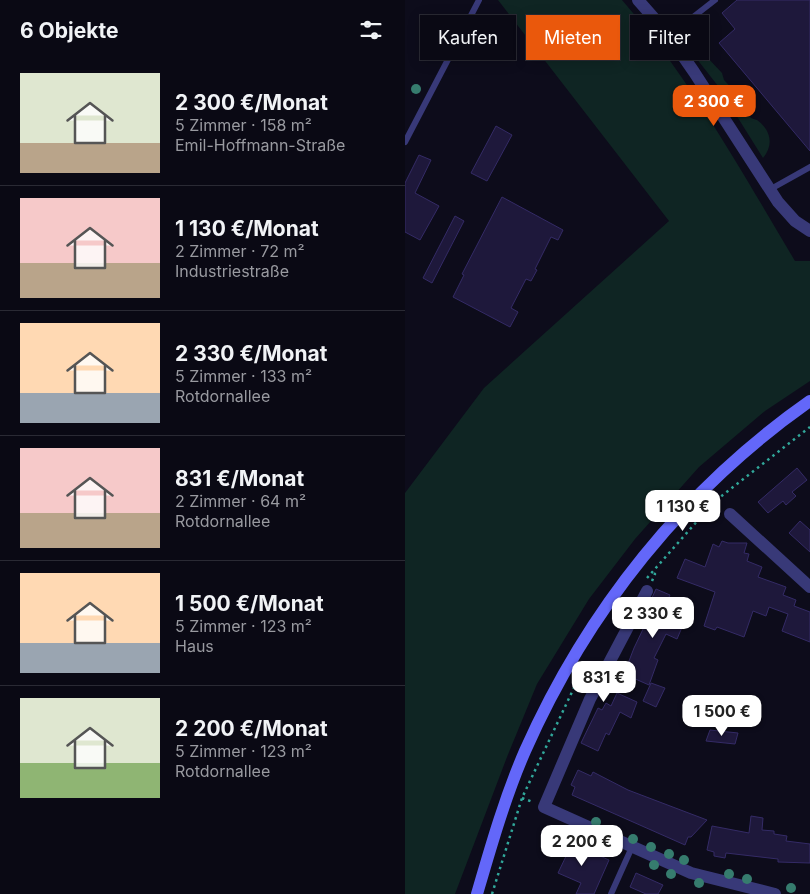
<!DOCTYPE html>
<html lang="de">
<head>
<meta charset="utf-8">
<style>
	body { margin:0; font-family:Inter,sans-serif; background:#13121d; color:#f1f3f6; height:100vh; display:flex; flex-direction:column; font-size:19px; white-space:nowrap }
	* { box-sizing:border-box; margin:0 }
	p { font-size:16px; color:#999aa0 }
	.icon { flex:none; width:28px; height:28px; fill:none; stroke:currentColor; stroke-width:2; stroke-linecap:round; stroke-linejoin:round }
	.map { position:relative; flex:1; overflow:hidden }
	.sheet { display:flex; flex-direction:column; background:#0a0914; width:405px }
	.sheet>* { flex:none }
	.guide { position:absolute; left:15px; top:15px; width:315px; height:45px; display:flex; gap:10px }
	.price { position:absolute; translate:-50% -42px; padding:0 11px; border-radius:10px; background:#fff; color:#222; font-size:16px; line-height:32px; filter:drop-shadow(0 1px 2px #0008) }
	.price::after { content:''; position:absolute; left:50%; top:30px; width:15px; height:11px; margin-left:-8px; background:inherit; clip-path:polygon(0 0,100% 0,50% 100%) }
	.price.on { background:#ea580c; color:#fff }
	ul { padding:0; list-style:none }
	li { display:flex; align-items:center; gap:15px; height:125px; padding:0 20px }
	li+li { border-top:1px solid #2a2a34 }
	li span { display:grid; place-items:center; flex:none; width:140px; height:100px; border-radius:0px; color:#555 }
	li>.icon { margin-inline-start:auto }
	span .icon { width:60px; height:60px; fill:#fffc; stroke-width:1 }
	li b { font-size:21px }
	h2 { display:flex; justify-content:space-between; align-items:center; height:60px; padding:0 20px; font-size:21px }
	.chip { padding:0 18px; border-radius:0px; background:#0a0914; box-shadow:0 2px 12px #0003,0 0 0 1px #2a2a34; font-size:18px; line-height:45px }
	.chip.on { background:#ea580c; color:#fff }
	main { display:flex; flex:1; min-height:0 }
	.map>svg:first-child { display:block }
	.green { fill:#0f2523 }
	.building { fill:#1e183b; stroke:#342b66 }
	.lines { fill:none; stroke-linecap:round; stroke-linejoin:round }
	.path { stroke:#31a79a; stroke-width:2.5; stroke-dasharray:2.5 4; stroke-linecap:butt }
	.lane { stroke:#383978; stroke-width:6 }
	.street { stroke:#383978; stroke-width:12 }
	.secondary { stroke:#6367f9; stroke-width:12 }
	.tree { fill:#367c6e }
</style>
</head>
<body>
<main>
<section class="sheet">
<h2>6 Objekte<svg class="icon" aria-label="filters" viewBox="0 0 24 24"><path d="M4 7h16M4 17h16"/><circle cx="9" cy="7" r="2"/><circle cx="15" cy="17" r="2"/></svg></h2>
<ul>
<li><span style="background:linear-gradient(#dfe7d0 70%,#b9a48a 0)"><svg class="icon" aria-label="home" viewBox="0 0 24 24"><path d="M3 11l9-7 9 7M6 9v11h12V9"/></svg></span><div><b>2 300 €/Monat</b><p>5 Zimmer · 158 m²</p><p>Emil-Hoffmann-Straße</p></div></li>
<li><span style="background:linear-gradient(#f6c9c9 65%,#b9a48a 0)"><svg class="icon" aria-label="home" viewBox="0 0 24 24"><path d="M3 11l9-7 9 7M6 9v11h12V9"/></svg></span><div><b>1 130 €/Monat</b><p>2 Zimmer · 72 m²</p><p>Industriestraße</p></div></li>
<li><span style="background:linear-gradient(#ffd9b3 70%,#9aa5b1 0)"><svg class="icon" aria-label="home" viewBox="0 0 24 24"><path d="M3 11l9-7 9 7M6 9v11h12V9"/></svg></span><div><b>2 330 €/Monat</b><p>5 Zimmer · 133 m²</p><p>Rotdornallee</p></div></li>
<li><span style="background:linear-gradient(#f6c9c9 65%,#b9a48a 0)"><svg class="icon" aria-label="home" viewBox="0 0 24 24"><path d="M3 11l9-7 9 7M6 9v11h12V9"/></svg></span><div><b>831 €/Monat</b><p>2 Zimmer · 64 m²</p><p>Rotdornallee</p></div></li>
<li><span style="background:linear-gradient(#ffd9b3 70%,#9aa5b1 0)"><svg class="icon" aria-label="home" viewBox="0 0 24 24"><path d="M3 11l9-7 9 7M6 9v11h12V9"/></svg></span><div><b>1 500 €/Monat</b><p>5 Zimmer · 123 m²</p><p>Haus</p></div></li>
<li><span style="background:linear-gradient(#dfe7d0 65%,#8fb573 0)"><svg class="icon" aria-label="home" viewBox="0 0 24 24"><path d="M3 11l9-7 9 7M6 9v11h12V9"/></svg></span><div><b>2 200 €/Monat</b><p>5 Zimmer · 123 m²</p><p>Rotdornallee</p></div></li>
</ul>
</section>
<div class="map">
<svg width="405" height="894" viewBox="0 0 405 894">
	<rect width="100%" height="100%" fill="#0d0c1b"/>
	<!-- green -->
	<path class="green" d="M93 0H217C285 78 337 172 390 261H405V381L360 411 294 467 230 539 184 599 132 684 102 757 50 894H0V493L79 388 264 221Z
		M284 38 317 73 319 80 335 97 332 101C336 106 340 114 345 117 347 119 350 119 352 120 366 130 369 145 358 158L313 86 277 40Z"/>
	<!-- building -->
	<path class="building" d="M332 0H405V151L314 43 330 29 317 13Z
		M91 126 107 135 82 181 66 173Z
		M14 155 26 160 10 193 34 206 15 240 0 232V183Z
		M97 197 158 230 153 240 146 237 130 269 132 270 126 281 121 279 106 308 113 312 105 327 48 297 59 275 57 274Z
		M50 216 59 221 27 283 18 278Z
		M392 468 402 480 387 492 391 496 381 505 378 501 363 513 353 502Z
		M395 521 405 530V552L384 533Z
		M317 541 323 543H342L339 553 344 554 342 561 357 567 353 577 381 587 378 595 391 600 389 606 405 612V642L377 631 383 614 364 607 361 616 348 611 339 637 312 627 310 630 299 626 310 592 272 578 280 559 300 567 308 544 314 547Z
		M251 589 265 595 259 608 281 618 272 639 261 634 249 658 253 660 244 685 219 674 229 648 251 602 246 600Z
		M246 683 260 688 251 707 238 701Z
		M212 693 232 702 226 718 215 712 204 735 201 733 193 751 176 743 193 708 197 710 201 703 206 706Z
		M305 730 333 733 330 744 301 741Z
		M173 770 186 776 188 772 223 790 302 820 286 837H283L280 845 167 795 170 787 166 785Z
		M346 816 358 818 357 830 369 831V834L382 836 381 841 405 844V863L373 862V859L321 853 320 858 309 856V852L302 850 307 826 344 833Z
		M159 835 170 840 168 844 204 860 189 894H171L176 883 153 873 164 850 154 845Z
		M231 873 258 885 253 894H241L225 887Z"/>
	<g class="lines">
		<!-- path -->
		<path class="path" d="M242 578 309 502 405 427
			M247 581 250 574 247 572
			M117 798 128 802
			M87 894 117 798 175 675"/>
		<!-- lane -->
		<path class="lane" d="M262 33 283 21 310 0
			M0 142 74 0
			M364 190 405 167
			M206 894 227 847"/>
		<!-- street -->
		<path class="street" d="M233 0 262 33 289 72 373 202 390 221 405 231
			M325 514 405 587
			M242 591 185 699 139 807 286 873 370 894"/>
		<!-- secondary -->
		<path class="secondary" d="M72 894C86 846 100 797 120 751 182 611 279 489 405 401"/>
	</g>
	<!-- trees -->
	<g class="tree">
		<circle cx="43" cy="25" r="5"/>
		<circle cx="29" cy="52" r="5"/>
		<circle cx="11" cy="89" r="5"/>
		<circle cx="191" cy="822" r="5"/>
		<circle cx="178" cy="834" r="5"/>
		<circle cx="228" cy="839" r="5"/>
		<circle cx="207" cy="847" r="5"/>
		<circle cx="246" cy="847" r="5"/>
		<circle cx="264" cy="854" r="5"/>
		<circle cx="279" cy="860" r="5"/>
		<circle cx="249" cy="865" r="5"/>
		<circle cx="266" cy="874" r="5"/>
		<circle cx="324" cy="874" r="5"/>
		<circle cx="342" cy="879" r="5"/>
		<circle cx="294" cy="883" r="5"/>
		<circle cx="386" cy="888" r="5"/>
	</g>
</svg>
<b class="price on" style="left:309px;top:127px">2 300 €</b>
<b class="price" style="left:278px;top:532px">1 130 €</b>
<b class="price" style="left:248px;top:639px">2 330 €</b>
<b class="price" style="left:199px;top:703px">831 €</b>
<b class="price" style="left:317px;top:737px">1 500 €</b>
<b class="price" style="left:177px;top:867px">2 200 €</b>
<div class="guide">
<a class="chip">Kaufen</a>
<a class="chip on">Mieten</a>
<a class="chip">Filter</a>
</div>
</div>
</main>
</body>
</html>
